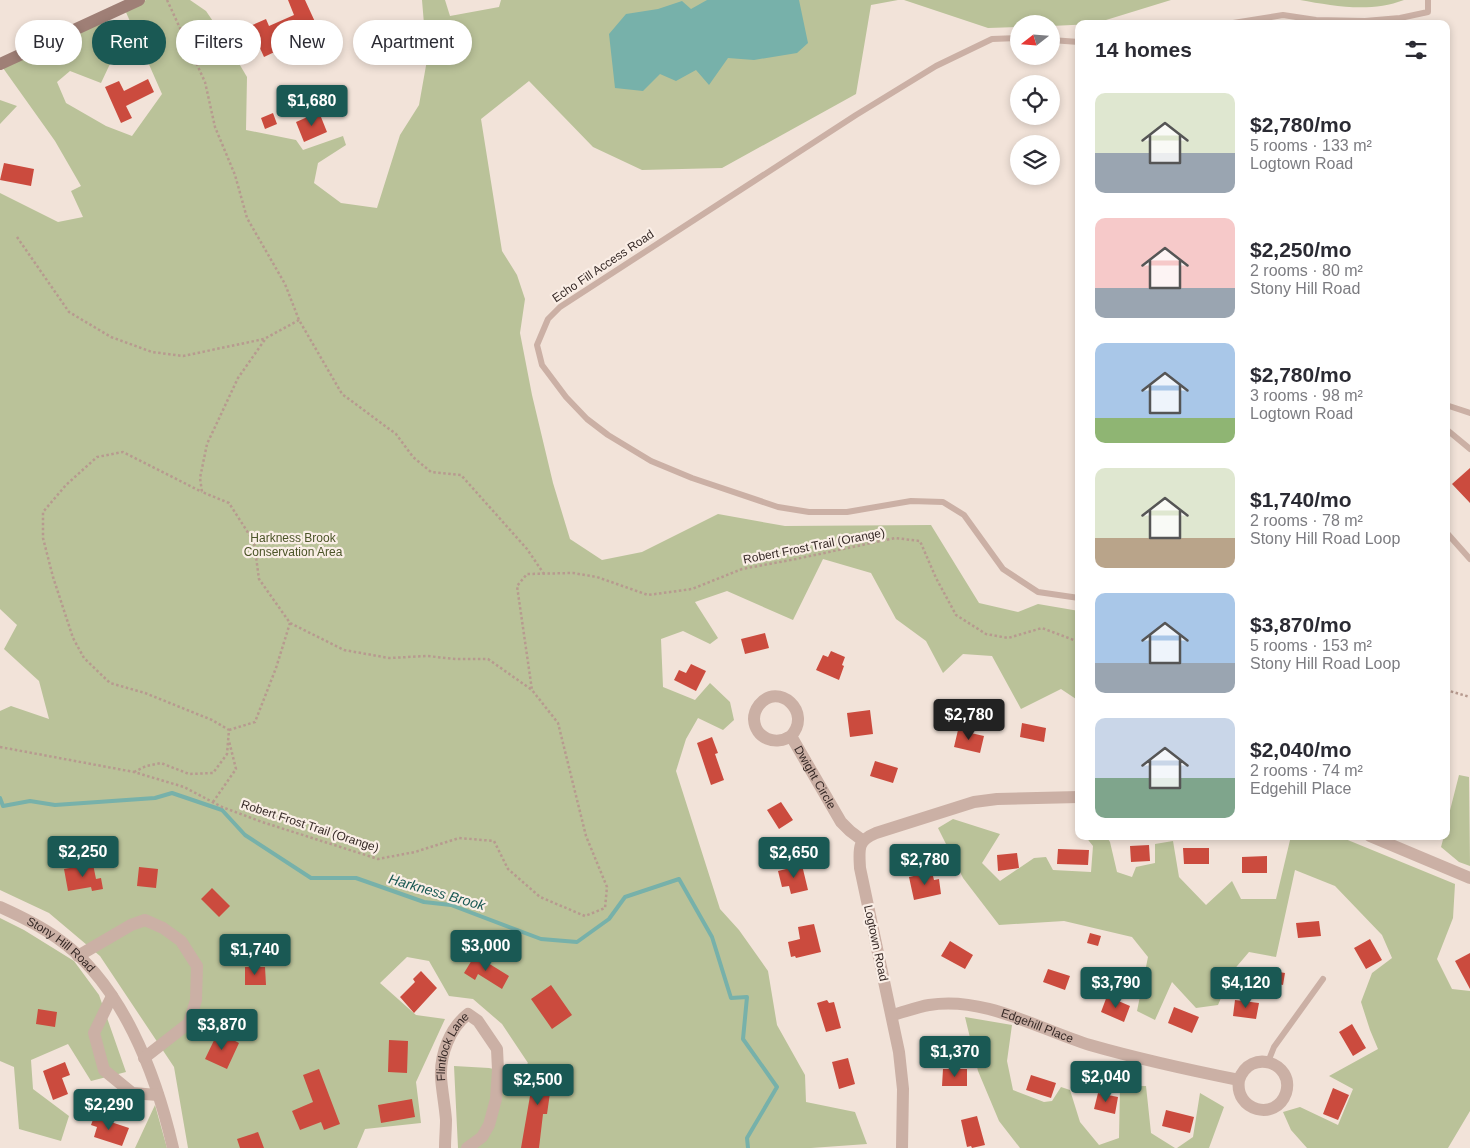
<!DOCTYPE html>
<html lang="en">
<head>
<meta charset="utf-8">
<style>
	body { margin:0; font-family:Arial,sans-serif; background:#f2f2f3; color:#2b2b33; height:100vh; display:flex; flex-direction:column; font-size:19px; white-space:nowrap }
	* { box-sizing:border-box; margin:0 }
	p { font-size:16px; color:#7c7c81 }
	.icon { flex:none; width:28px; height:28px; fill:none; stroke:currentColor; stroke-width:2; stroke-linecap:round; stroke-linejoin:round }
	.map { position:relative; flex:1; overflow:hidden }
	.drawer { position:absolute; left:1075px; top:20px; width:375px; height:820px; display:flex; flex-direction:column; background:#fff; border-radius:10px; box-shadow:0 2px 8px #0003 }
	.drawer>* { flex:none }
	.hud { position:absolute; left:15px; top:20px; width:475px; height:45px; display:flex; gap:10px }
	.needle { width:32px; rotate:253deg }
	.buttons { position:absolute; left:1010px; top:15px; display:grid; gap:10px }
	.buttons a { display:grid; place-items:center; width:50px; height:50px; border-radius:50%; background:#fff; box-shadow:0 2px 8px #0003; font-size:25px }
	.price { position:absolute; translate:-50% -42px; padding:0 11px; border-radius:5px; background:#1a5954; color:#fff; font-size:16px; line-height:32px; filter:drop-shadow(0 1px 2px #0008) }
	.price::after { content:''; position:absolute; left:50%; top:30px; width:15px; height:11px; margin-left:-8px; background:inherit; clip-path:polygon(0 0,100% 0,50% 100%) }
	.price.on { background:#222; color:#fff }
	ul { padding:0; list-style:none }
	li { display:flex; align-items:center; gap:15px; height:125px; padding:0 20px }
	li span { display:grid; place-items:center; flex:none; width:140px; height:100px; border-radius:10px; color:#555 }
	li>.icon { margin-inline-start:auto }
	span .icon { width:60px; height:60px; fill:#fffc; stroke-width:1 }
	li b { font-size:21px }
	h2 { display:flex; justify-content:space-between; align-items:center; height:60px; padding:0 20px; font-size:21px }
	.chip { padding:0 18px; border-radius:22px; background:#fff; box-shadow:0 2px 8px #0003; font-size:18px; line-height:45px }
	.chip.on { background:#1a5954; color:#fff }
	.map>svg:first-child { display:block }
	.green { fill:#bac299 }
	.water { fill:#77b1aa }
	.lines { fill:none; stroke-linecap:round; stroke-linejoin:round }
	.stream { stroke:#77b1aa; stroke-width:4 }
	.building { fill:#cb4b3e }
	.path { stroke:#b79a8f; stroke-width:2.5; stroke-dasharray:2.5 2.5; stroke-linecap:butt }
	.lane { stroke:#cbb0a5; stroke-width:6 }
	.street { stroke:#cbb0a5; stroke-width:12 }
	.secondary { stroke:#9f7f76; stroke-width:12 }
	.labels { text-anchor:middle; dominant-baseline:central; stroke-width:4.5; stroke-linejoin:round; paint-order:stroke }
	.street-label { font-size:12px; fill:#362926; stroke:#faeee6 }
	.park-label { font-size:12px; fill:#4c5529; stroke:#faeee6 }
	.water-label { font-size:14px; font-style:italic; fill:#1a5954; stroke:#faeee6 }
</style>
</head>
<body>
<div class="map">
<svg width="1470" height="1148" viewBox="0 0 1470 1148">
	<rect width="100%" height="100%" fill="#f2e3d9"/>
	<!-- green -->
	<path class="green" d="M146 0H190L206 11 221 33 247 77 246 130 296 140 303 150 343 136 346 145 318 163 314 183 341 203 377 208 400 135 419 105 427 60 422 0H445L450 16 499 7 501 0H898L871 5 856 94 722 168 642 170 593 147 529 81 481 119 502 251 517 275 525 299 520 333 532 395 553 483 570 539 602 560 642 552 718 514 785 526 931 525 979 603 1018 612 1038 604 1079 611V701L1061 689 1021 709 992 656 963 654 943 673 926 641 896 619 871 573 823 559 793 620 727 591 695 602 718 638 710 644 683 631 661 639 663 687 695 700 710 683 730 702 734 720 723 730 698 718 686 739 676 771 720 909 739 930 768 971 777 1025 805 1075 806 1102 855 1112 867 1144 811 1148H458L454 1066 489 1068 518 1074 528 1063 502 1024 473 999 449 996 429 961 407 957 380 983 416 1015 445 1019 416 1082 421 1123 365 1129 357 1148H188L174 1067 100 956 49 913 0 890V711L11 706 49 719 39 681 4 649 17 625 0 609V193L58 222 83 217 71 191 81 186 55 141 3 68 103 20 117 49 101 83 70 71 57 82 66 103 106 126 132 136 162 94 125 10Z
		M904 0H1171L1093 24 1051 26V24H1019V27L988 28Z
		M1300 0H1404C1370 13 1334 6 1300 0Z
		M0 100 17 106 0 124Z
		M1459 775 1469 777 1470 866 1459 862 1441 847 1444 836H1446V826Z
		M953 819 1000 834 982 863 1000 881 1034 858 1046 857 1053 870 1091 872 1093 846 1085 836H1106L1110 842 1117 872 1132 877 1136 867 1155 863V844L1173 841 1179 877 1206 905 1232 881 1241 899H1276L1291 836H1338L1455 884 1453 918 1437 959 1452 989 1470 991V1111L1448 1148H1307L1291 1130 1283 1112 1300 1107 1338 1125 1353 1089 1329 1076 1378 1049 1370 1030 1361 1002 1372 973 1392 958 1382 935 1335 886 1295 870 1276 957 1249 952 1232 972 1218 1005 1196 1008 1172 982 1155 1020 1137 1011 1148 957 1132 937 1064 921 999 925 963 878 938 828Z
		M0 918 24 930 74 961 99 995 126 1072 91 1081 68 1044 31 1060 33 1089 69 1116 61 1141 19 1129 14 1067 0 1061Z
		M965 1017 1012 1025 1007 1061 1013 1090 1044 1102 1052 1101 1061 1087 1070 1090 1080 1122 1099 1145 1119 1138 1120 1086H1146L1151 1133 1175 1148H1020L999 1121 978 1071Z
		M1200 1093 1224 1107 1209 1148H1177L1193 1137Z
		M155 1105 167 1148H135Z"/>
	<!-- water -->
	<path class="water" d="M707 0H799L808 43 797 53 754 60 728 58 709 85 696 70 676 81 660 74 643 91 615 88 609 34 626 14 658 9 682 1 691 9Z"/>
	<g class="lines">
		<!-- stream -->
		<path class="stream" d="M0 798 3 806 30 801 55 805 155 798 172 793 222 810 245 835 311 878H356L424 902 451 905 541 939 577 942 609 919 625 897 679 879 712 937 731 998 747 997 743 1039 777 1087 747 1138 748 1148"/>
	</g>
	<!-- building -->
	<path class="building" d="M288 0H305L316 24 283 39 287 46 264 57 250 26 266 19 269 26 294 15Z
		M148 79 154 92 126 106 132 118 121 123 105 87 119 81 124 91Z
		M319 112 327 132 304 142 296 122Z
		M273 113 277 124 265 129 261 118Z
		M4 163 34 169 31 186 0 180Z
		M1470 468V503L1452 484Z
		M765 633 769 648 745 654 741 639Z
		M831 651 845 657 842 665 844 666 839 680 816 670 823 655 828 657Z
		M691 664 706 671 696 691 674 680 679 670 686 673Z
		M870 710 873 734 850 737 847 713Z
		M1022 723 1046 728 1044 742 1020 737Z
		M958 730 984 736 980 753 954 747Z
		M712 737 718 753 715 754 724 780 711 785 697 743Z
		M875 761 898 768 893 783 870 776Z
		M781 802 793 820 779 829 767 810Z
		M1149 845 1150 861 1131 862 1130 846Z
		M1183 848H1209V864H1184Z
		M1058 849 1089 850 1088 865 1057 864Z
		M1017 853 1019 868 998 871 997 855Z
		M1267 856V873H1242V857Z
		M93 864 96 879 101 878 103 889 92 891 91 887 68 891 64 869Z
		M802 865 808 890 791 894 789 886 782 887 778 871Z
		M139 867 158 869 156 888 137 886Z
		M932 872 934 880 939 879 941 894 914 900 909 877Z
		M212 888 230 906 219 917 201 899Z
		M1319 921 1321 936 1298 938 1296 923Z
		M814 924 821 952 796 958 795 956 791 957 788 942 800 939 798 927Z
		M1090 933 1101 936 1098 946 1087 943Z
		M1370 939 1382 960 1366 969 1354 948Z
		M950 941 973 955 965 969 941 956Z
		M1470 953V989L1455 961Z
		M475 955 509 976 502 989 478 974 475 980 464 973Z
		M245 967H265L266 985H245Z
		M1048 969 1070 976 1065 990 1043 982Z
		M1267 970 1285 973 1283 985 1265 981Z
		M421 971 437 988 414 1013 400 997 415 982 413 979Z
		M551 985 572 1015 552 1029 531 999Z
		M1107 996 1130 1006 1124 1022 1101 1012Z
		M827 1000 829 1003 834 1002 841 1028 826 1032 817 1003Z
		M1235 1000 1259 1003 1256 1019 1233 1016Z
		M1174 1007 1199 1017 1192 1033 1168 1023Z
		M38 1009 57 1012 55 1027 36 1024Z
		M1352 1024 1366 1048 1353 1056 1339 1032Z
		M218 1032 239 1043 227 1069 205 1059Z
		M389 1040 408 1041 407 1073 388 1072Z
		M848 1058 855 1084 839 1089 832 1062Z
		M65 1062 70 1075 62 1078 68 1094 53 1100 43 1071Z
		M319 1069 340 1124 324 1130 321 1122 300 1130 292 1111 313 1102 303 1075Z
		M943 1069H967V1086H942Z
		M1031 1075 1056 1083 1051 1098 1026 1090Z
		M525 1076 548 1079 549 1076 567 1079 566 1090 557 1089 556 1094 550 1093 547 1114H543L539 1148H521L530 1096 523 1095Z
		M1333 1088 1349 1095 1338 1120 1323 1114Z
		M1098 1093 1118 1097 1115 1114 1094 1109Z
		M412 1099 415 1117 381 1123 378 1105Z
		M1166 1110 1194 1117 1190 1133 1162 1126Z
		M95 1114 106 1118 105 1120 129 1128 122 1146 94 1137 97 1127 91 1125Z
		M977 1116 985 1145 972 1148 971 1146 967 1147 961 1120Z
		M258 1132 264 1148H240L237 1139Z"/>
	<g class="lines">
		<!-- path -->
		<path class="path" d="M167 0 205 82 215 127 235 175 247 218 285 284 299 320 342 394 396 434 413 457 431 472 461 475 527 549 544 574
			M17 237 69 312 111 337 152 352 183 356 264 339
			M299 320 266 338 238 378 207 444 200 478 202 492 229 503 254 542 259 579 290 623 344 650 389 658 427 656 456 659H488L532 690
			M1446 690 1470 697
			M229 730 255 722 276 668 290 623
			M0 747 134 772 184 787 222 807 262 822 378 859 415 852 459 838 494 841 508 869 540 897 585 916 605 908 607 887 586 836 558 723 532 690 517 586 527 574 573 573 597 577 648 595 692 589 742 569 796 559 895 538 920 541 936 578 956 615 986 634 1008 638 1042 628 1079 642
			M134 772 146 766 161 763 189 774 213 773 227 754 229 730 212 720 145 693 110 683 84 658 73 638 53 577 43 538V512L66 485 97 457 123 452 202 492
			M213 802 236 769 229 741"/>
		<!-- lane -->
		<path class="lane" d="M1227 24 1283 15 1316 20 1365 21 1400 18 1428 12V0
			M1019 38 992 39 936 66 856 115 560 307 548 319 537 345 542 365 566 397 587 419 608 435 651 461 692 478 778 507 809 512H847L911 501 943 502 964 515 1003 569 1038 592 1079 598
			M1051 40 1079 42
			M1446 405 1470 413
			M1446 429 1470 449
			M1446 532 1470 559
			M1268 1062 1274 1047 1323 979"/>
		<!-- street -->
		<g class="street">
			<path id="s1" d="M791 736C813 712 778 681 759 705 756 709 754 714 754 719 755 739 776 746 791 736L841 822 850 831 862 840"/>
			<path d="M1370 836 1470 878"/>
			<path id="s2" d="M0 907C20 916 39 925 57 938 122 983 156 1074 173 1148"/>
			<path d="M78 956 131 925 145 920 163 928 181 941 197 966 196 1000 189 1023 144 1058"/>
			<path d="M112 996 94 1033 104 1070 132 1093 158 1095"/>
			<path id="s3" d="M892 1015C904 1012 917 1007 929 1005 985 996 1038 1029 1090 1045 1139 1059 1189 1070 1239 1080 1234 1111 1276 1122 1286 1093 1295 1063 1250 1047 1239 1080"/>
			<path id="s4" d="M445 1148C445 1139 446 1129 446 1120 445 1106 442 1092 441 1077 440 1054 450 1028 468 1014L478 1021 497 1049 498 1070 496 1099 489 1125 482 1137 467 1148"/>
			<path d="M902 1148 903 1089 899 1052 860 868C859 848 857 841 876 833L974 802 997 799 1079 797"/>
		</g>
		<!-- secondary -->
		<path class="secondary" d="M0 64 139 0"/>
	</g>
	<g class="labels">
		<!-- street labels -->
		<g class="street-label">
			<text transform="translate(603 266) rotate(-34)">Echo Fill Access Road</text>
			<text transform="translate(814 546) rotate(-11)">Robert Frost Trail (Orange)</text>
			<text stroke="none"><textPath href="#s1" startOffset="186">Dwight Circle</textPath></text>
			<text transform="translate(310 826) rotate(18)">Robert Frost Trail (Orange)</text>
			<text transform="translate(876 943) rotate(78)">Logtown Road</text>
			<text stroke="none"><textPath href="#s2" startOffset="72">Stony Hill Road</textPath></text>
			<text stroke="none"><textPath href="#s3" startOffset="150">Edgehill Place</textPath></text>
			<text stroke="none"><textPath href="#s4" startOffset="104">Flintlock Lane</textPath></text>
		</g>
		<!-- park labels -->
		<g class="park-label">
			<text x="293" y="538">Harkness Brook<tspan x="293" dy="14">Conservation Area</tspan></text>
		</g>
		<!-- water labels -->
		<g class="water-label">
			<text transform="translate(437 892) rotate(16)">Harkness Brook</text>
		</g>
	</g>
</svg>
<div class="buttons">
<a><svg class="needle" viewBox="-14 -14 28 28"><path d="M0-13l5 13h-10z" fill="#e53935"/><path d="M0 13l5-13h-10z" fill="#7c7c81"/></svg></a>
<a><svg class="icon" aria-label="locate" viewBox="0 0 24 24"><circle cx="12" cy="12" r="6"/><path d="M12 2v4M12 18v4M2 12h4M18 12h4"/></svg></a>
<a><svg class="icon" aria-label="layers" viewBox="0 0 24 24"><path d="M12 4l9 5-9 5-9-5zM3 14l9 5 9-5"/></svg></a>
</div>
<b class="price" style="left:312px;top:127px">$1,680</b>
<b class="price on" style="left:969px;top:741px">$2,780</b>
<b class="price" style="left:83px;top:878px">$2,250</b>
<b class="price" style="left:794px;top:879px">$2,650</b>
<b class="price" style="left:925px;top:886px">$2,780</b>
<b class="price" style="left:486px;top:972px">$3,000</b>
<b class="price" style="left:255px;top:976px">$1,740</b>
<b class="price" style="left:1116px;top:1009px">$3,790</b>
<b class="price" style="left:1246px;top:1009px">$4,120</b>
<b class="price" style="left:222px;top:1051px">$3,870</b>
<b class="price" style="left:955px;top:1078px">$1,370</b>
<b class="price" style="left:1106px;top:1103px">$2,040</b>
<b class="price" style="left:538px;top:1106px">$2,500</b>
<b class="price" style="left:109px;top:1131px">$2,290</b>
<div class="hud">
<a class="chip">Buy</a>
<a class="chip on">Rent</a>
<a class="chip">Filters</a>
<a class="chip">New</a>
<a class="chip">Apartment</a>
</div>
<section class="drawer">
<h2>14 homes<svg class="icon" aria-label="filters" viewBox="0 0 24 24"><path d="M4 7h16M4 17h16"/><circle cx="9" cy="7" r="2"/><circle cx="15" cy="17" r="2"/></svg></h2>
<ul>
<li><span style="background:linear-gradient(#dfe7d0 60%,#9aa5b1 0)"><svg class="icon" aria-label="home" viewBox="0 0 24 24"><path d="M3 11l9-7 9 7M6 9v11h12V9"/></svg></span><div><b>$2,780/mo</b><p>5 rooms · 133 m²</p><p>Logtown Road</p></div></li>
<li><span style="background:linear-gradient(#f6c9c9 70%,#9aa5b1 0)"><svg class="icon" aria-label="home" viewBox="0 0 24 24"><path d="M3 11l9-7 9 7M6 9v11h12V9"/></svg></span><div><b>$2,250/mo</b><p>2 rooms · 80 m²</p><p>Stony Hill Road</p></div></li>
<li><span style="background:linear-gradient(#a9c7e8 75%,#8fb573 0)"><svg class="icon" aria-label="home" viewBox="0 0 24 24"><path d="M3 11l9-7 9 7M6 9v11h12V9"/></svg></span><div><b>$2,780/mo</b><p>3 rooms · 98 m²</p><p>Logtown Road</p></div></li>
<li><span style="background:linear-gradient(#dfe7d0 70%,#b9a48a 0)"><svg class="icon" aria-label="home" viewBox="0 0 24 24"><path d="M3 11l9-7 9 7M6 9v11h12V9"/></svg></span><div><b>$1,740/mo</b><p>2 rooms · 78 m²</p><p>Stony Hill Road Loop</p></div></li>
<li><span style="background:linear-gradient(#a9c7e8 70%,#9aa5b1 0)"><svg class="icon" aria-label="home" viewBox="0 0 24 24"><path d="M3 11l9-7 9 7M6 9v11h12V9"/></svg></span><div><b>$3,870/mo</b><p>5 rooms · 153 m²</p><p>Stony Hill Road Loop</p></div></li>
<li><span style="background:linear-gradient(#c9d6e8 60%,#7fa58c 0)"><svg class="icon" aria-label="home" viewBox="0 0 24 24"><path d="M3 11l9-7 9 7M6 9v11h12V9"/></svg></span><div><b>$2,040/mo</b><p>2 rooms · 74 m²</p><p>Edgehill Place</p></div></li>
</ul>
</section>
</div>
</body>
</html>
